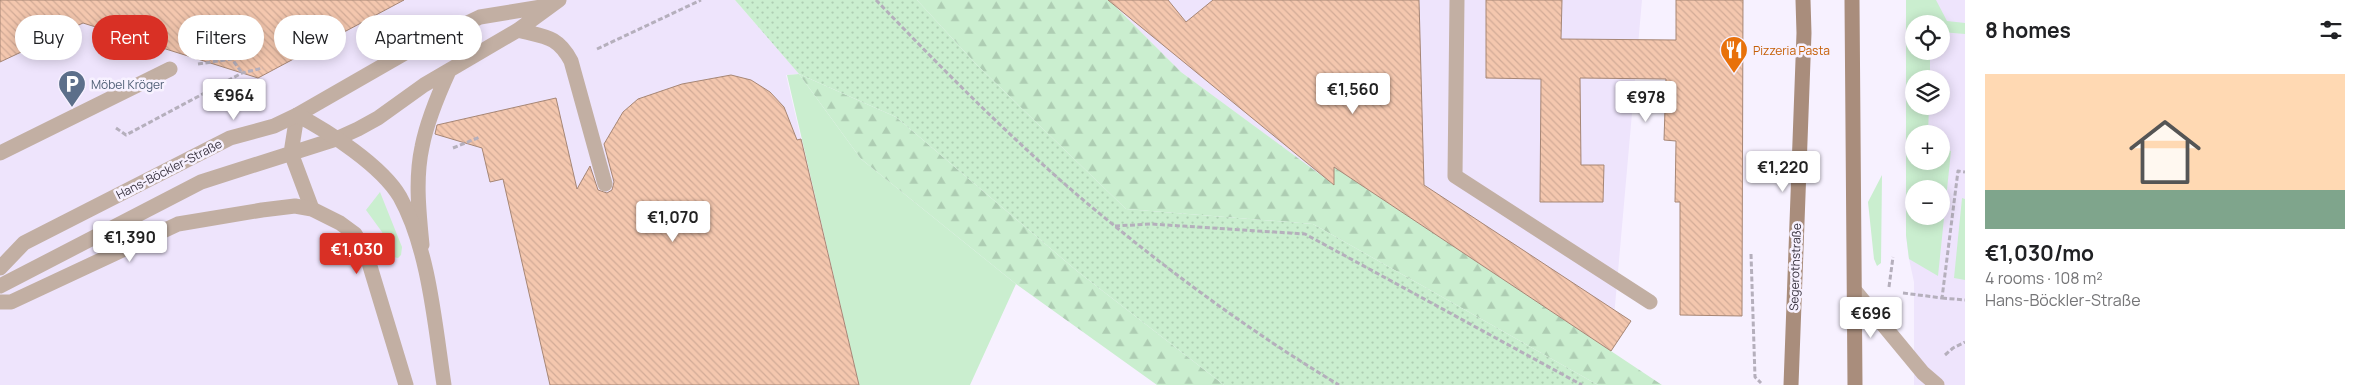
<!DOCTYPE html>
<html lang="en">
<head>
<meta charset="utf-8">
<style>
	body { margin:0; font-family:Manrope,sans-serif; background:#f2f2f2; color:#202124; height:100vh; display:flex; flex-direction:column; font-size:19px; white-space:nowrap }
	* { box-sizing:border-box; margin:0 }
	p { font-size:16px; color:#757577 }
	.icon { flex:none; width:28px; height:28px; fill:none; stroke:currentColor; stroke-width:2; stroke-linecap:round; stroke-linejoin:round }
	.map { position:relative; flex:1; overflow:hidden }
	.details { display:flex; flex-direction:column; background:#fff; width:400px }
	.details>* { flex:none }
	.guide { position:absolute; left:15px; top:15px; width:475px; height:45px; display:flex; gap:10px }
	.fabs { position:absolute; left:1905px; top:15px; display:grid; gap:10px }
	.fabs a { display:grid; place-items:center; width:45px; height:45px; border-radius:50%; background:#fff; box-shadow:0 2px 12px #0003; font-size:25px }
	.price { position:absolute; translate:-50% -42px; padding:0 11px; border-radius:5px; background:#fff; color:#222; font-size:16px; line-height:32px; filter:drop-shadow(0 1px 2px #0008) }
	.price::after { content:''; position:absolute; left:50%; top:30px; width:15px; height:11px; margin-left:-8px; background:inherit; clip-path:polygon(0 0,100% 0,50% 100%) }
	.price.selected { background:#d93025; color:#fff }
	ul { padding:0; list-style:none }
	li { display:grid; align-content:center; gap:10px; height:265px; padding:0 20px }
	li+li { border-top:1px solid #e0e0e0 }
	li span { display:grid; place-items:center; height:155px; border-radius:0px; color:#555 }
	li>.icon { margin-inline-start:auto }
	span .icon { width:90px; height:90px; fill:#fffc; stroke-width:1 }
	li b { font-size:21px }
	h2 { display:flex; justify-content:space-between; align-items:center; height:60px; padding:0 20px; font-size:21px }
	.chip { padding:0 18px; border-radius:22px; background:#fff; box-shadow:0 2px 12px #0003; font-size:18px; line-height:45px }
	.chip.selected { background:#d93025; color:#fff }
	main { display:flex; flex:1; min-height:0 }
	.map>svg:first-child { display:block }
	.built { fill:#eee4fc; fill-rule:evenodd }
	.grass { fill:#caeecf; fill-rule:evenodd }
	.forest { fill:url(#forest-firs) }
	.park { fill:url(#park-dots) }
	.building { fill:url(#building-back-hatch); stroke:#a68675 }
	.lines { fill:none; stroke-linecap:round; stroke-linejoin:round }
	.path { stroke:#b5afbc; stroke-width:3; stroke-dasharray:5 2.5; stroke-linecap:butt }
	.lane { stroke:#c2afa3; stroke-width:15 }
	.street { stroke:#c2afa3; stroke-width:15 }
	.secondary { stroke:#a98d7c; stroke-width:15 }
	.labels { text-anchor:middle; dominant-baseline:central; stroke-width:5; stroke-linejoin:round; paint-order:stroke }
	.food-label { font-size:12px; fill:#c56008; stroke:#f7f1ff; text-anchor:start }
	.service-label { font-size:12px; fill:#4e5e75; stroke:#f7f1ff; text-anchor:start }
	.street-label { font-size:12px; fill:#38323f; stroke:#f7f1ff }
</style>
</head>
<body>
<main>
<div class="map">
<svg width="1965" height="385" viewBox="0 0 1965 385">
	<defs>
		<pattern id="forest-firs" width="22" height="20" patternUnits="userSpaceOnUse" patternTransform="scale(1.25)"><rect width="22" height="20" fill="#caeecf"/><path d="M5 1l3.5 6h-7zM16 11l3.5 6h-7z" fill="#aecdb3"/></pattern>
		<pattern id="park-dots" width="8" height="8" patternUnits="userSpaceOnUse" patternTransform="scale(1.25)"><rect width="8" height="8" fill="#caeecf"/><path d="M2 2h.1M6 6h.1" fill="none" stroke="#aecdb3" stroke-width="1.8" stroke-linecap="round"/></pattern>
		<pattern id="building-back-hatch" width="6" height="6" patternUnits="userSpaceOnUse" patternTransform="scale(1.25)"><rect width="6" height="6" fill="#f4c7ae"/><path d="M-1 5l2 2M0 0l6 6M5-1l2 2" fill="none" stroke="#d2ab97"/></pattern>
	</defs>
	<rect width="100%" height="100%" fill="#f7f1ff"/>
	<!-- built -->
	<path class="built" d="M0 0H735L799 74 786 75 859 385H0Z
		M1109 0H1642L1611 351 1334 167V185L1181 72Z
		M1906 0H1965V385H1914V282L1909 259 1906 235ZM1914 24H1941V51H1914ZM1914 79H1941V106H1914ZM1914 134H1941V161H1914ZM1914 189H1941V216H1914Z"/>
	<!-- grass -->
	<path class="grass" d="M1906 0H1936L1947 21 1965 23V34L1941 32V24H1914V51H1930V79H1914V106H1929L1928 134H1914V161H1941V149L1951 151 1938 276 1909 259 1906 235ZM1914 189H1941V216H1914Z
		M799 74 861 159 1016 284 970 385H859L787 75Z
		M1882 175 1881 263 1877 266 1874 259 1868 202Z
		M380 192 402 247 401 255 398 258 393 257 382 232 366 210Z
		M1962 198 1965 199V280L1954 278Z"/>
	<!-- forest -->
	<path class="forest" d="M917 0H1109L1181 72 1333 184 1334 167 1662 385H1598L1313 224 1126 209 976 64Z
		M799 74 896 117 1077 271 1224 385H1157L1016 284 861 159Z"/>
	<!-- park -->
	<path class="park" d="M735 0H917L976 64 1126 209 1313 224 1598 385H1224L1077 271 896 117 799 74Z"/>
	<!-- building -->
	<path class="building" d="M0 0H404L258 78 83 23 0 62Z
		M1108 0H1168L1186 22 1213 0H1419L1424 185 1631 321 1611 351 1334 167V185Z
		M1486 0H1562L1561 39 1676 40V0H1743L1742 316 1680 315V202H1675L1676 141 1664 140 1666 79 1580 78 1581 165H1604L1603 202H1540L1541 79 1486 78Z
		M731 75 751 80 770 92 784 107 797 140 801 139 859 385H550L503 179 490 182 482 148 435 134 437 125 556 98 577 189 590 166 598 190 607 193 612 190 614 182 604 144 623 112 638 99 682 84Z"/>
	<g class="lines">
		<!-- path -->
		<path class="path" d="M876 0C952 79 1030 158 1116 227 1186 284 1261 338 1339 385
			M597 49 701 0
			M198 64 232 59 242 73
			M116 128 126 135 242 73 263 68
			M453 148 480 137
			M1115 226 1151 224 1305 234 1582 385
			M1751 254 1755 377 1761 383
			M1889 287 1893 257
			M1903 293 1942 298 1958 171 1965 172
			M1942 298 1965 300
			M1945 355 1953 348 1965 342"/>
		<!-- lane -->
		<path class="lane" d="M1457 0 1455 176 1650 302
			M518 30C544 37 557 35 571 61L605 184
			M0 153 170 69
			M312 209 291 153 297 115 405 53 480 17 547 6
			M422 245C419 213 415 179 422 147 427 121 438 95 449 71
			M0 286 201 182 336 139 358 129 378 118 424 85 518 30 559 0"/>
		<!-- street -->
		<path class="street" d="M0 268 24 243 230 138 274 126 297 115C328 131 382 166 400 197 429 249 435 326 444 385
			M1856 292 1923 373 1937 385
			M0 302H11L178 224 262 210 295 206 312 209 340 223 355 234 366 253 406 385"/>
		<!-- secondary -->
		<path class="secondary" d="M1852 0 1855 385
			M1791 385 1804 33 1803 0"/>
	</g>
	<!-- icons -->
	<defs>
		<symbol id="restaurant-pin" viewBox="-11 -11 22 30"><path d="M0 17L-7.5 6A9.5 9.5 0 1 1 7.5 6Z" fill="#e8710a" stroke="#f7f1ff"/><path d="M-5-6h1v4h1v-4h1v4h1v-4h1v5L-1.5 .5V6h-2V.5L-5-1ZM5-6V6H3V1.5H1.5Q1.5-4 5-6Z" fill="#fff"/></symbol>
		<symbol id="parking-pin" viewBox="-11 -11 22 30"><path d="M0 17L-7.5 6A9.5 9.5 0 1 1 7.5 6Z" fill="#5c6f8a" stroke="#f7f1ff"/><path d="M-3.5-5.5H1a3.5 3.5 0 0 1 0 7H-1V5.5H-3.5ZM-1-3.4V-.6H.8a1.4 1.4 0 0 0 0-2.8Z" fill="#fff"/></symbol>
	</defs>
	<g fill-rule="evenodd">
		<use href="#restaurant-pin" x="1718" y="34" width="32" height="43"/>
		<use href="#parking-pin" x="56" y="68" width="32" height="43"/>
	</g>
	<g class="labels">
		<!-- food labels -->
		<g class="food-label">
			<text x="1753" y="50">Pizzeria Pasta</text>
		</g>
		<!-- service labels -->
		<g class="service-label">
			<text x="91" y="84">Möbel Kröger</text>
		</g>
		<!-- street labels -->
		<g class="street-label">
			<text transform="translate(169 169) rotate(-27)">Hans-Böckler-Straße</text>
			<text transform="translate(1795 267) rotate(-88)">Segerothstraße</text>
		</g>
	</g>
</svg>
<div class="fabs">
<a><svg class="icon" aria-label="locate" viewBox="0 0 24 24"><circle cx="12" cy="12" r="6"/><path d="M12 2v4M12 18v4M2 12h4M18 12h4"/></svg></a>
<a><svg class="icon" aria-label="layers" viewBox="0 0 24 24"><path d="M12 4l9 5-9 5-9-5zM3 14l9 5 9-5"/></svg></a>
<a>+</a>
<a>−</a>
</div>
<b class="price" style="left:1353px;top:115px">€1,560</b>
<b class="price" style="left:234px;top:121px">€964</b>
<b class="price" style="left:1646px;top:123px">€978</b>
<b class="price" style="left:1783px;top:193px">€1,220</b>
<b class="price" style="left:673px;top:243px">€1,070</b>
<b class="price" style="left:130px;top:263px">€1,390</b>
<b class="price selected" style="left:357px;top:275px">€1,030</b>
<b class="price" style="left:1871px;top:339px">€696</b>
<div class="guide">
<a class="chip">Buy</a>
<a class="chip selected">Rent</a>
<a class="chip">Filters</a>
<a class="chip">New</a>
<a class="chip">Apartment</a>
</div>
</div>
<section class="details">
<h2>8 homes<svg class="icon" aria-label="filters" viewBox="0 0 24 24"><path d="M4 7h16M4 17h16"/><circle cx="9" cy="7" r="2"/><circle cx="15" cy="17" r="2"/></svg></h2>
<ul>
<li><span style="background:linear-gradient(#ffd9b3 75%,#7fa58c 0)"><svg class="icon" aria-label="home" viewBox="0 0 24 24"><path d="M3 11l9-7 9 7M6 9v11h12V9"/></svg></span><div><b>€1,030/mo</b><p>4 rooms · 108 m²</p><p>Hans-Böckler-Straße</p></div></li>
</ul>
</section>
</main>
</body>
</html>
